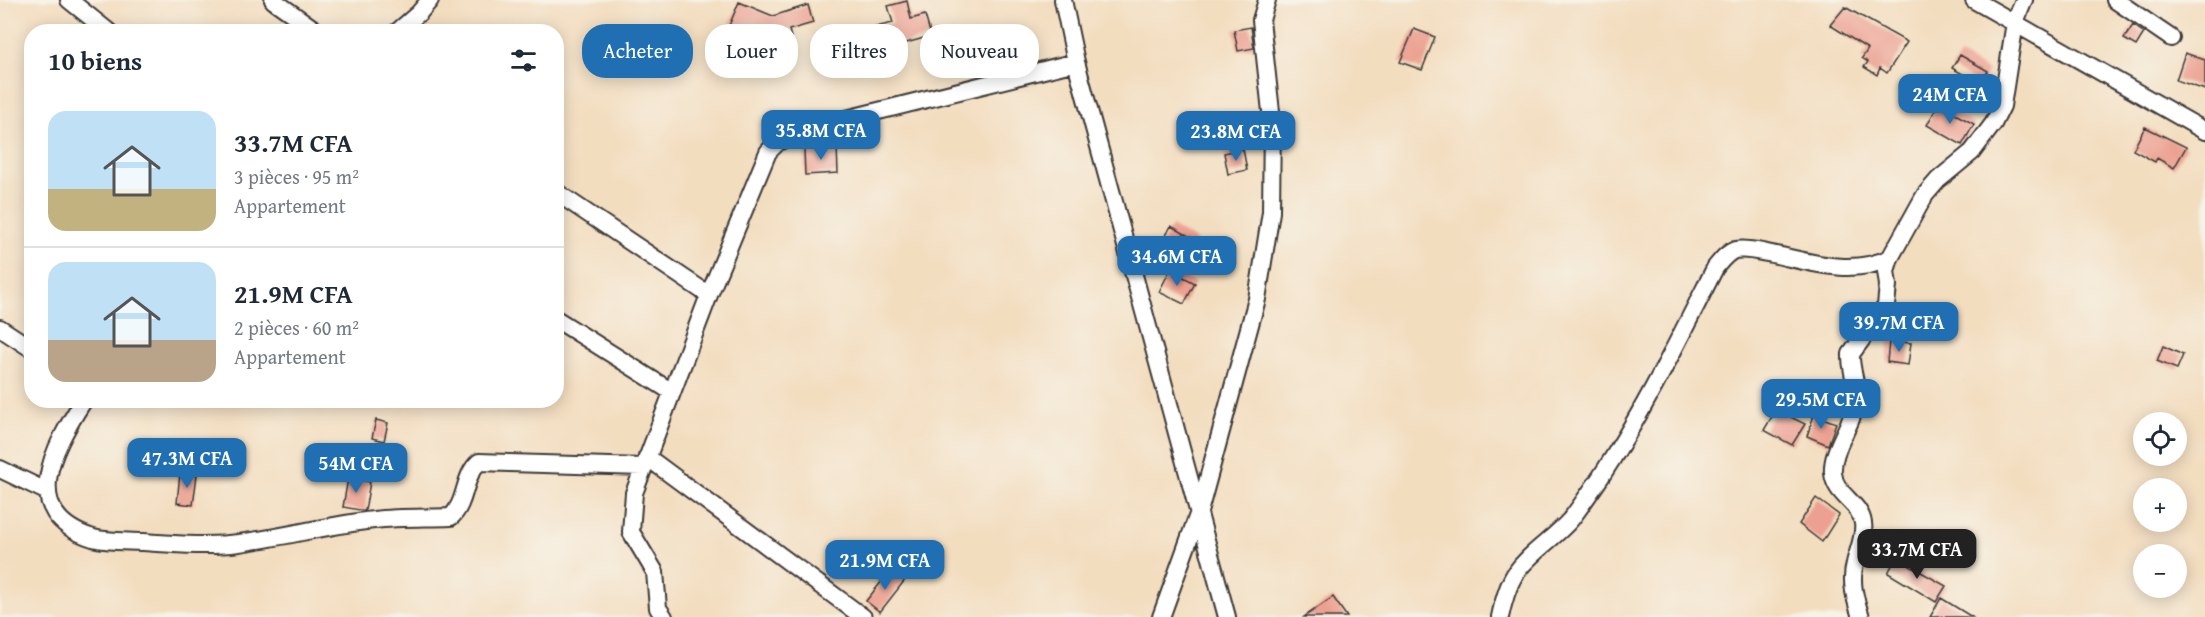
<!DOCTYPE html>
<html lang="fr">
<head>
<meta charset="utf-8">
<style>
	body { margin:0; font-family:"Gentium Book Plus",serif; background:#f2f2f3; color:#1f2937; height:100vh; display:flex; flex-direction:column; font-size:22px; white-space:nowrap }
	* { box-sizing:border-box; margin:0 }
	p { font-size:20px; color:#747a83 }
	.icon { flex:none; width:33px; height:33px; fill:none; stroke:currentColor; stroke-width:2; stroke-linecap:round; stroke-linejoin:round }
	.map { position:relative; flex:1; overflow:hidden }
	.panel { position:absolute; left:24px; top:24px; width:540px; height:384px; display:flex; flex-direction:column; background:#fff; border-radius:24px; box-shadow:0 3px 15px #0003 }
	.panel>* { flex:none }
	.guide { position:absolute; left:582px; top:24px; width:570px; height:54px; display:flex; gap:12px }
	.fabs { position:absolute; left:2133px; top:412px; display:grid; gap:12px }
	.fabs a { display:grid; place-items:center; width:54px; height:54px; border-radius:50%; background:#fff; box-shadow:0 3px 15px #0003; font-size:30px }
	.price { position:absolute; translate:-50% -51px; padding:0 14px; border-radius:12px; background:#1f6fb2; color:#fff; font-size:20px; line-height:39px; filter:drop-shadow(0 2px 3px #0008) }
	.price::after { content:''; position:absolute; left:50%; top:36px; width:18px; height:14px; margin-left:-9px; background:inherit; clip-path:polygon(0 0,100% 0,50% 100%) }
	.price.selected { background:#222; color:#fff }
	ul { padding:0; list-style:none }
	li { display:flex; align-items:center; gap:18px; height:150px; padding:0 24px }
	li+li { border-top:2px solid #e0e1e3 }
	li span { display:grid; place-items:center; flex:none; width:168px; height:120px; border-radius:18px; color:#555 }
	li>.icon { margin-inline-start:auto }
	span .icon { width:72px; height:72px; fill:#fffc; stroke-width:1 }
	li b { font-size:26px }
	h2 { display:flex; justify-content:space-between; align-items:center; height:72px; padding:0 24px; font-size:26px }
	.pill { padding:0 21px; border-radius:24px; background:#fff; box-shadow:0 3px 15px #0003; font-size:21px; line-height:54px }
	.pill.selected { background:#1f6fb2; color:#fff }
	.map>svg:first-child { display:block }
	.building { fill:#eca091 }
	.lines { fill:none; stroke-linecap:round; stroke-linejoin:round }
	.minor-casing { stroke:#3c3934; stroke-width:20 }
	.minor { stroke:#fff; stroke-width:16 }
</style>
</head>
<body>
<div class="map">
<svg width="2205" height="617" viewBox="0 0 2205 617">
	<rect width="100%" height="100%" fill="#f7f3e8"/>
	<filter id="ink" filterUnits="userSpaceOnUse"><feTurbulence type="fractalNoise" baseFrequency=".0167" numOctaves="2"/><feDisplacementMap in="SourceGraphic" scale="12" xChannelSelector="R" yChannelSelector="G"/><feConvolveMatrix kernelMatrix="1 2 1 2 8 2 1 2 1" color-interpolation-filters="sRGB"/></filter>
	<filter id="wash" filterUnits="userSpaceOnUse"><feTurbulence type="fractalNoise" baseFrequency=".008" numOctaves="4" result="noise"/><feDisplacementMap in="SourceGraphic" scale="24" xChannelSelector="R" yChannelSelector="G"/><feGaussianBlur stdDeviation="1.35" result="paint"/><feColorMatrix in="noise" values="0 0 0 0 0 0 0 0 0 0 0 0 0 0 0 0 0 1.4 0 .05"/><feComposite in="paint" operator="in"/></filter>
	<g filter="url(#wash)">
		<rect width="100%" height="100%" fill="#f3ddbf"/>
		<g id="blocks">
			<!-- building -->
			<path class="building" d="M907 1 911 19 925 15 931 36 864 55 858 31 893 23 888 6Z
				M739 2 773 16 808 5 813 23 789 30 796 56 774 62 769 45 728 28Z
				M1845 7 1907 42 1887 73 1880 68 1877 75 1864 67 1868 62 1862 58 1868 49 1830 25Z
				M2133 25 2144 33 2136 46 2124 39Z
				M1251 27 1254 48 1238 51 1234 30Z
				M1414 29 1435 37 1422 70 1400 62Z
				M2185 53 2205 60V90L2176 80Z
				M1960 55 1988 71 1980 84 1952 68Z
				M1938 105 1974 124 1962 145 1927 125Z
				M2145 127 2186 147 2174 168 2157 158 2155 162 2133 150Z
				M837 147 838 173 805 175 804 149Z
				M1243 149 1247 170 1228 174 1224 153Z
				M1171 226 1196 240 1186 259 1161 245Z
				M1170 270 1195 283 1184 304 1159 292Z
				M1889 341 1911 343 1908 365 1887 362Z
				M2163 346 2183 355 2177 369 2157 361Z
				M1776 410 1805 424 1792 445 1764 430Z
				M1814 415 1836 423 1828 445 1807 436Z
				M376 420 388 423 384 441 372 438Z
				M180 473 197 475 193 505 177 503Z
				M348 478 370 482 365 511 343 507Z
				M1816 498 1839 515 1822 542 1799 524Z
				M1896 558 1946 586 1936 602 1888 573Z
				M891 570 905 580 880 612 866 601Z
				M1333 597 1347 617H1304Z
				M1941 598 1972 617H1930Z"/>
		</g>
	</g>
	<g filter="url(#ink)">
		<use href="#blocks" fill-opacity="0" stroke="#3c3934" stroke-width="1.5"/>
		<g class="lines">
			<defs>
				<path id="minor" d="M69 0 109 32
					M273 0 318 32
					M1063 0 1076 62 1227 617
					M1974 0 2205 131
					M2115 0 2171 38
					M397 32 419 13 430 0
					M556 192 709 295
					M556 319 672 392
					M0 328 32 349
					M84 400C54 446 16 514 93 538 108 542 127 541 143 542 174 544 208 547 239 543 284 537 328 525 374 520 399 517 426 518 451 517 467 502 463 476 479 462L643 467
					M647 457 863 617
					M0 469 48 492
					M664 617 658 608 655 572 631 532 634 493 709 295 768 152 778 142 806 129 1076 62
					M1161 617 1199 512 1257 299 1271 212 1272 121 1261 20 1267 0
					M1500 617C1503 603 1507 587 1515 574 1530 552 1554 539 1571 519 1581 506 1591 491 1600 478 1644 411 1679 339 1715 268 1721 261 1726 253 1735 250 1746 248 1757 251 1767 253 1808 261 1850 277 1890 258
					M1861 617C1855 599 1850 582 1855 563 1858 550 1865 536 1863 523 1860 502 1835 496 1833 473 1831 448 1854 425 1856 399 1858 384 1850 369 1851 354L1886 306 1888 285 1886 271 1890 258 1925 195 1938 180 1972 152 1993 124 2002 106 2015 22 2024 0"/>
			</defs>
			<!-- minor casing -->
			<use href="#minor" class="minor-casing"/>
			<!-- minor -->
			<use href="#minor" class="minor"/>
		</g>
	</g>
</svg>
<div class="fabs">
<a><svg class="icon" aria-label="locate" viewBox="0 0 24 24"><circle cx="12" cy="12" r="6"/><path d="M12 2v4M12 18v4M2 12h4M18 12h4"/></svg></a>
<a>+</a>
<a>−</a>
</div>
<b class="price" style="left:1950px;top:125px">24M CFA</b>
<b class="price" style="left:821px;top:161px">35.8M CFA</b>
<b class="price" style="left:1236px;top:162px">23.8M CFA</b>
<b class="price" style="left:1177px;top:287px">34.6M CFA</b>
<b class="price" style="left:1899px;top:353px">39.7M CFA</b>
<b class="price" style="left:1821px;top:430px">29.5M CFA</b>
<b class="price" style="left:187px;top:489px">47.3M CFA</b>
<b class="price" style="left:356px;top:494px">54M CFA</b>
<b class="price selected" style="left:1917px;top:580px">33.7M CFA</b>
<b class="price" style="left:885px;top:591px">21.9M CFA</b>
<div class="guide">
<a class="pill selected">Acheter</a>
<a class="pill">Louer</a>
<a class="pill">Filtres</a>
<a class="pill">Nouveau</a>
</div>
<section class="panel">
<h2>10 biens<svg class="icon" aria-label="filters" viewBox="0 0 24 24"><path d="M4 7h16M4 17h16"/><circle cx="9" cy="7" r="2"/><circle cx="15" cy="17" r="2"/></svg></h2>
<ul>
<li><span style="background:linear-gradient(#bfe0f5 65%,#c2b280 0)"><svg class="icon" aria-label="home" viewBox="0 0 24 24"><path d="M3 11l9-7 9 7M6 9v11h12V9"/></svg></span><div><b>33.7M CFA</b><p>3 pièces · 95 m²</p><p>Appartement</p></div></li>
<li><span style="background:linear-gradient(#bfe0f5 65%,#b9a48a 0)"><svg class="icon" aria-label="home" viewBox="0 0 24 24"><path d="M3 11l9-7 9 7M6 9v11h12V9"/></svg></span><div><b>21.9M CFA</b><p>2 pièces · 60 m²</p><p>Appartement</p></div></li>
</ul>
</section>
</div>
</body>
</html>
